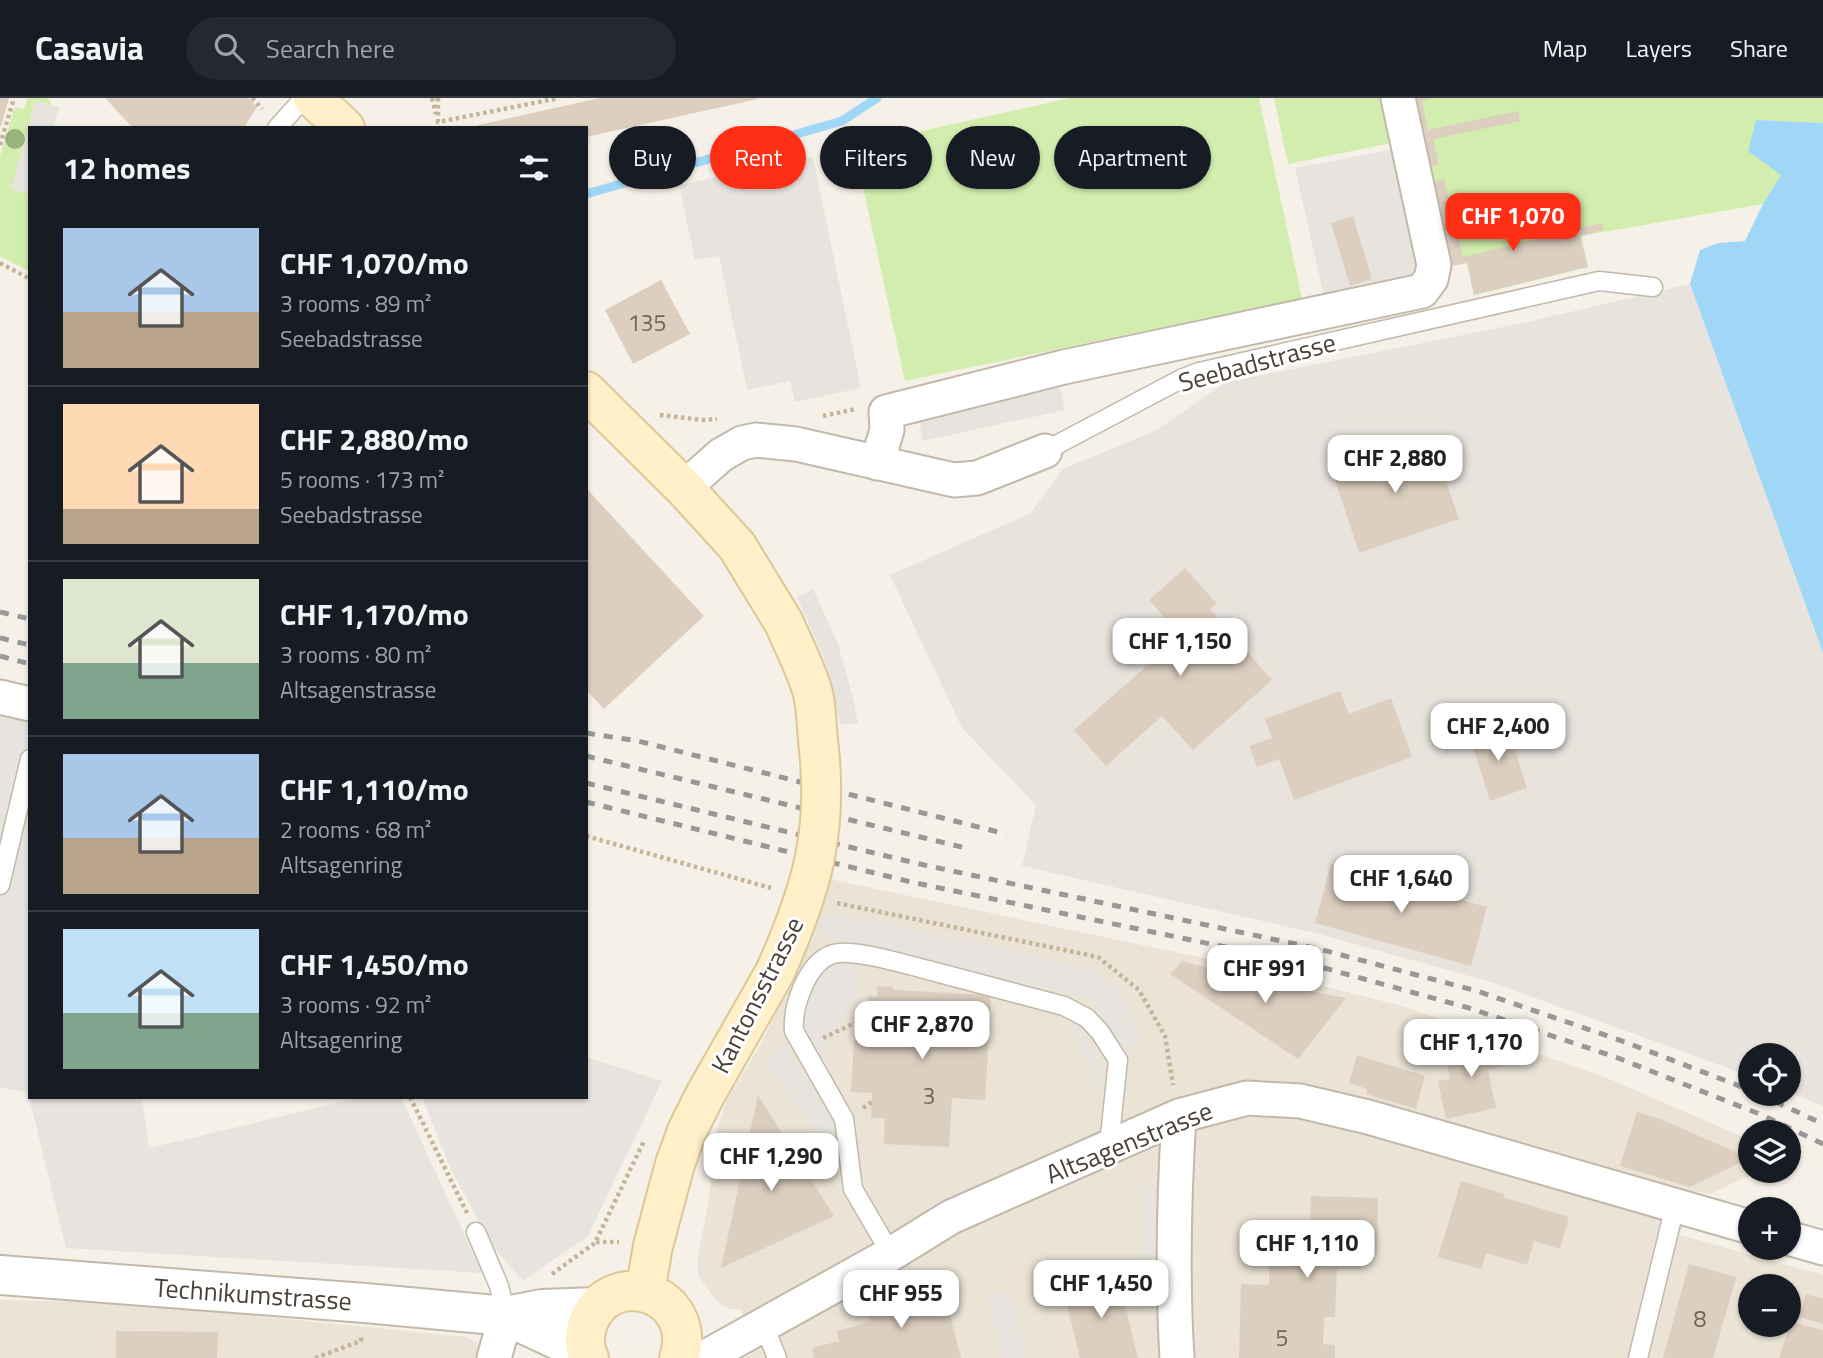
<!DOCTYPE html>
<html lang="en">
<head>
<meta charset="utf-8">
<style>
	body { margin:0; font-family:"Titillium Web",sans-serif; background:#242831; color:#f1f3f6; height:100vh; display:flex; flex-direction:column; font-size:26px; white-space:nowrap }
	* { box-sizing:border-box; margin:0 }
	p { font-size:23px; color:#9ea1a6 }
	.icon { flex:none; width:38px; height:38px; fill:none; stroke:currentColor; stroke-width:2; stroke-linecap:round; stroke-linejoin:round }
	.map { position:relative; flex:1; overflow:hidden }
	.drawer { position:absolute; left:28px; top:28px; width:560px; height:973px; display:flex; flex-direction:column; background:#171b24; border-radius:0px; box-shadow:0 2px 5px #0004 }
	.drawer>* { flex:none }
	.banner { position:absolute; left:609px; top:28px; width:665px; height:63px; display:flex; gap:14px }
	.fabs { position:absolute; left:1738px; top:945px; display:grid; gap:14px }
	.fabs a { display:grid; place-items:center; width:63px; height:63px; border-radius:50%; background:#171b24; box-shadow:0 2px 5px #0004; font-size:35px }
	.price { position:absolute; translate:-50% -60px; padding:0 16px; border-radius:14px; background:#fff; color:#222; font-size:23px; line-height:46px; filter:drop-shadow(0 2px 4px #0008) }
	.price::after { content:''; position:absolute; left:50%; top:42px; width:21px; height:16px; margin-left:-10px; background:inherit; clip-path:polygon(0 0,100% 0,50% 100%) }
	.price.selected { background:#ff2f16; color:#fff }
	ul { padding:0; list-style:none }
	li { display:flex; align-items:center; gap:21px; height:175px; padding:0 35px }
	li+li { border-top:2px solid #363941 }
	li span { display:grid; place-items:center; flex:none; width:196px; height:140px; border-radius:0px; color:#555 }
	li>.icon { margin-inline-start:auto }
	span .icon { width:84px; height:84px; fill:#fffc; stroke-width:1 }
	li b { font-size:30px }
	h2 { display:flex; justify-content:space-between; align-items:center; height:84px; padding:0 35px; font-size:30px }
	.chip { padding:0 24px; border-radius:32px; background:#171b24; box-shadow:0 2px 5px #0004; font-size:24px; line-height:63px }
	.chip.selected { background:#ff2f16; color:#fff }
	header { display:flex; align-items:center; gap:42px; box-sizing:border-box; height:98px; padding:0 35px; background:#171b24; border-bottom:2px solid #363941 }
	header strong { font-size:33px }
	nav { display:flex; gap:38px; margin-inline-start:auto; font-size:24px }
	.search { width:490px; height:63px; background:#242831; display:flex; align-items:center; gap:18px; box-sizing:border-box; padding:0 24px; border-radius:38px; color:#9ea1a6; font-size:26px }
	.map>svg:first-child { display:block }
	.residential { fill:#eae3d6; fill-rule:evenodd }
	.industrial { fill:#e8e3dd }
	.green { fill:#d3edae }
	.parking { fill:#e7e4e0 }
	.water { fill:#a0d7f7 }
	.lines { fill:none; stroke-linecap:round; stroke-linejoin:round }
	.stream { stroke:#a0d7f7; stroke-width:9 }
	.building { fill:#dccfc0 }
	.service-casing { stroke:#c2b9aa; stroke-width:21 }
	.minor-casing { stroke:#c2b9aa; stroke-width:37 }
	.tertiary-casing { stroke:#c2b9aa; stroke-width:42 }
	.secondary-casing { stroke:#ddc796; stroke-width:42 }
	.path { stroke:#c5b49a; stroke-width:4.5; stroke-dasharray:3.5 3.5; stroke-linecap:butt }
	.service { stroke:#fff; stroke-width:18 }
	.minor { stroke:#fff; stroke-width:33 }
	.tertiary { stroke:#fff; stroke-width:38 }
	.secondary { stroke:#fff0c9; stroke-width:38 }
	.rail { stroke:#989898; stroke-width:5; stroke-dasharray:9 9; stroke-linecap:butt }
	.secondary-bridge-casing { stroke:#ddc796; stroke-width:42; stroke-linecap:butt }
	.secondary-bridge { stroke:#fff0c9; stroke-width:38 }
	.tree { fill:#98b47c }
	.labels { text-anchor:middle; dominant-baseline:central; stroke-width:6; stroke-linejoin:round; paint-order:stroke }
	.number-label { font-size:23px; fill:#6e6458 }
	.street-label { font-size:26px; fill:#4a4136; stroke:#fff }
</style>
</head>
<body>
<header>
<strong>Casavia</strong>
<div class="search"><svg class="icon" aria-label="search" viewBox="0 0 24 24"><circle cx="10" cy="10" r="6"/><path d="M15 15l6 6"/></svg>Search here</div>
<nav><a>Map</a><a>Layers</a><a>Share</a></nav>
</header>
<div class="map">
<svg width="1823" height="1260" viewBox="0 0 1823 1260">
	<rect width="100%" height="100%" fill="#f6f1e8"/>
	<!-- residential -->
	<path class="residential" d="M829 781 1242 868 1402 908 1607 980 1750 1042V1073H1759L1710 1096 1695 1093 1680 1137 1823 1177V1260H745L751 1256 741 1211H729L716 1202 699 1179 697 1164 709 1100 716 1034 727 1001 758 951 813 840ZM1750 1188H1788V1227H1750Z
		M0 1202 128 1205 466 1239 504 1260H0Z"/>
	<!-- industrial -->
	<path class="industrial" d="M1690 186 1823 555V1008L1789 994 1788 957H1750V978L1494 885 1315 835 1022 768 1036 707 962 630 890 477 1031 415 1063 371 1157 332 1226 284 1523 225Z"/>
	<!-- green -->
	<path class="green" d="M27 0H48L52 7 35 3 12 91 30 96V174L0 158V58L15 9 24 11Z
		M1070 0H1259L1302 200 905 283 854 48Z
		M1274 0H1388L1397 44 1288 66Z
		M1410 0H1823V25L1756 22 1781 77 1763 106 1581 138 1588 169 1474 197 1467 165 1451 168Z"/>
	<!-- parking -->
	<path class="parking" d="M35 3 59 9 53 30H30V96L11 91Z
		M1399 50 1434 203 1330 226 1295 70Z
		M813 59 861 290 795 304 790 283 747 292 719 158 695 162 679 87Z
		M1060 290 1065 312 923 343 919 321Z
		M813 491 837 543 854 603 858 625 841 627 824 560 797 499Z
		M0 608 30 616V999H142L149 1050 362 999H401L482 1175 66 1150 28 995 0 989Z
		M825 816 882 824 1089 871 1116 887 1143 943 1121 950 1093 902 819 836Z
		M841 866H858L851 878 862 885 848 905 849 913 820 957 804 932 802 916 819 879Z
		M1077 924 1100 964 1102 986 1091 990 1088 978 1089 967 1068 929Z
		M783 948 840 1030 830 1038 842 1055 834 1061 764 961Z
		M586 959 662 983 588 1138 523 1183 493 1149 451 1072 422 999H586Z
		M1148 1086 1154 1106 1151 1171 1152 1187 1143 1189 1141 1179 1144 1113 1141 1089Z
		M1009 1193 1028 1260H1004L987 1200Z"/>
	<!-- water -->
	<path class="water" d="M1756 22 1823 25V555L1690 186 1700 152 1718 145 1745 143 1763 106 1781 77 1748 53Z"/>
	<g class="lines">
		<!-- stream -->
		<path class="stream" d="M586 96 842 23 877 0"/>
	</g>
	<!-- building -->
	<path class="building" d="M0 0H9L1 28H0Z
		M105 0H248L257 9 244 30H133Z
		M600 0H758V1L586 39V30H479L478 27Z
		M1410 0H1432L1422 3 1428 32 1518 13 1520 23 1433 41 1439 67 1425 70Z
		M1444 81 1463 159 1602 125 1603 132 1580 138 1588 169 1474 197 1467 165 1451 168 1431 84Z
		M1353 118 1372 181 1350 188 1331 125Z
		M661 182 690 236 633 266 605 212Z
		M1431 339 1459 421 1359 455 1332 373Z
		M586 390 704 518 604 611 586 592Z
		M1185 470 1217 506 1210 511 1272 582 1193 652 1162 618 1106 668 1074 632 1181 538 1149 502Z
		M1340 593 1349 616 1391 600 1412 659 1294 702 1279 661 1257 669 1249 648 1272 640 1265 621Z
		M1507 627 1527 690 1490 703 1470 640Z
		M1331 766 1487 809 1471 868 1315 825Z
		M1182 863 1260 884 1346 900 1298 961 1170 876Z
		M877 888 893 889V892L991 897 985 1002 952 1000 949 1049 884 1046 885 1020H871L872 995 851 994 854 942 875 943 877 920H867L868 898 877 899Z
		M1466 944 1468 952 1503 944 1508 967 1488 972 1496 1010 1446 1021 1438 983 1450 981 1445 955 1457 952 1456 947Z
		M1357 957 1425 978 1416 1011 1366 996 1367 991 1349 985Z
		M758 997 834 1118 721 1170Z
		M1637 1014 1660 1021 1750 1060 1690 1089 1620 1068Z
		M1461 1083 1504 1096 1503 1099 1569 1119 1560 1151 1534 1143 1527 1167 1486 1155 1481 1171 1438 1159Z
		M1311 1098 1378 1100 1377 1157 1361 1156V1171H1337L1335 1219H1324L1323 1246 1335 1247V1260H1239L1241 1186 1269 1187V1160L1287 1161 1288 1122H1310Z
		M1689 1166 1736 1179 1713 1260H1663Z
		M1118 1178 1138 1260H1080L1063 1191Z
		M941 1183 961 1260H814L812 1250 839 1243 837 1233 870 1224 867 1213 897 1205 895 1195Z
		M1806 1196 1823 1201V1226L1799 1219Z
		M1791 1224 1823 1232V1260H1779Z
		M116 1233 218 1234 217 1260H116Z"/>
	<g class="lines">
		<defs>
			<path id="service" d="M277 30 304 0
				M1045 353 1181 281 1199 274 1599 183 1653 189
				M0 787 30 661
				M476 1134 499 1188 506 1218
				M891 1156 853 1091 844 1021 794 933C792 909 807 864 833 856 853 850 907 867 928 872 973 884 1019 896 1064 908L1087 920 1100 934 1118 962 1109 1048
				M764 1227 777 1260
				M1638 1260 1675 1108"/>
			<path id="minor" d="M877 365 887 332 886 314 1064 269 1422 193 1431 181 1434 167 1398 0
				M684 390 721 357 742 345 756 342 796 346 954 382 977 380 1045 353
				M0 599 30 606
				M1788 1140 1823 1150
				M494 1260 506 1218
				M704 1260 891 1156 951 1119 1179 1018 1247 1000 1300 1003 1368 1019 1750 1129
				M1177 1260C1172 1179 1174 1098 1179 1018"/>
			<path id="tertiary" d="M0 1177 365 1205 506 1218 542 1211 597 1209
				M506 1218 586 1255"/>
			<path id="secondary" d="M313 0 345 30
				M586 293 684 390 737 448 784 525
				M645 1194 653 1148 675 1066 687 1033 705 997 775 874
				M589 1260C584 1251 584 1238 587 1228 607 1165 700 1194 679 1260"/>
		</defs>
		<!-- service casing -->
		<use href="#service" class="service-casing"/>
		<!-- minor casing -->
		<use href="#minor" class="minor-casing"/>
		<!-- tertiary casing -->
		<use href="#tertiary" class="tertiary-casing"/>
		<!-- secondary casing -->
		<use href="#secondary" class="secondary-casing"/>
		<!-- path -->
		<path class="path" d="M252 0 262 11
			M432 0 436 16
			M438 0V24L559 0
			M0 47 14 0
			M0 165 30 181
			M660 317 703 322 717 321
			M823 318 856 311
			M586 738 771 790
			M837 805 1098 859 1139 892 1165 938 1173 987
			M823 940 857 924 876 930
			M410 999 467 1115
			M863 1010 872 1004
			M596 1144H619
			M552 1176 595 1145 644 1043
			M315 1260 361 1243V1236"/>
		<!-- service -->
		<use href="#service" class="service"/>
		<!-- minor -->
		<use href="#minor" class="minor"/>
		<!-- tertiary -->
		<use href="#tertiary" class="tertiary"/>
		<!-- secondary -->
		<use href="#secondary" class="secondary"/>
		<!-- rail -->
		<path class="rail" d="M0 514 30 521
			M0 540 30 547
			M0 558 30 566
			M586 635 638 643 1006 736
			M586 658 966 750
			M586 685 915 765 1319 851 1477 893 1625 944 1750 992
			M586 704 911 784 1317 868 1469 910 1618 960 1762 1017 1823 1046
			M1759 996 1823 1026"/>
		<defs>
			<path id="secondary-bridge" d="M775 874C812 791 829 734 818 642 816 625 817 605 811 589 804 567 793 546 784 525"/>
		</defs>
		<!-- secondary-bridge casing -->
		<use href="#secondary-bridge" class="secondary-bridge-casing"/>
		<!-- secondary-bridge -->
		<use href="#secondary-bridge" class="secondary-bridge"/>
	</g>
	<!-- trees -->
	<circle class="tree" cx="15" cy="41" r="10"/>
	<g class="labels">
		<!-- number labels -->
		<g class="number-label">
			<text x="647" y="224">135</text>
			<text x="929" y="997">3</text>
			<text x="1700" y="1220">8</text>
			<text x="1282" y="1239">5</text>
		</g>
		<!-- street labels -->
		<g class="street-label">
			<text transform="translate(1257 264) rotate(-15)">Seebadstrasse</text>
			<text transform="translate(757 897) rotate(-63)">Kantonsstrasse</text>
			<text transform="translate(1129 1044) rotate(-22)">Altsagenstrasse</text>
			<text transform="translate(253 1196) rotate(4)">Technikumstrasse</text>
		</g>
	</g>
</svg>
<div class="fabs">
<a><svg class="icon" aria-label="locate" viewBox="0 0 24 24"><circle cx="12" cy="12" r="6"/><path d="M12 2v4M12 18v4M2 12h4M18 12h4"/></svg></a>
<a><svg class="icon" aria-label="layers" viewBox="0 0 24 24"><path d="M12 4l9 5-9 5-9-5zM3 14l9 5 9-5"/></svg></a>
<a>+</a>
<a>−</a>
</div>
<b class="price selected" style="left:1513px;top:155px">CHF 1,070</b>
<b class="price" style="left:1395px;top:397px">CHF 2,880</b>
<b class="price" style="left:1180px;top:580px">CHF 1,150</b>
<b class="price" style="left:1498px;top:665px">CHF 2,400</b>
<b class="price" style="left:1401px;top:817px">CHF 1,640</b>
<b class="price" style="left:1265px;top:907px">CHF 991</b>
<b class="price" style="left:922px;top:963px">CHF 2,870</b>
<b class="price" style="left:1471px;top:981px">CHF 1,170</b>
<b class="price" style="left:771px;top:1095px">CHF 1,290</b>
<b class="price" style="left:1307px;top:1182px">CHF 1,110</b>
<b class="price" style="left:1101px;top:1222px">CHF 1,450</b>
<b class="price" style="left:901px;top:1232px">CHF 955</b>
<div class="banner">
<a class="chip">Buy</a>
<a class="chip selected">Rent</a>
<a class="chip">Filters</a>
<a class="chip">New</a>
<a class="chip">Apartment</a>
</div>
<section class="drawer">
<h2>12 homes<svg class="icon" aria-label="filters" viewBox="0 0 24 24"><path d="M4 7h16M4 17h16"/><circle cx="9" cy="7" r="2"/><circle cx="15" cy="17" r="2"/></svg></h2>
<ul>
<li><span style="background:linear-gradient(#a9c7e8 60%,#b9a48a 0)"><svg class="icon" aria-label="home" viewBox="0 0 24 24"><path d="M3 11l9-7 9 7M6 9v11h12V9"/></svg></span><div><b>CHF 1,070/mo</b><p>3 rooms · 89 m²</p><p>Seebadstrasse</p></div></li>
<li><span style="background:linear-gradient(#ffd9b3 75%,#b9a48a 0)"><svg class="icon" aria-label="home" viewBox="0 0 24 24"><path d="M3 11l9-7 9 7M6 9v11h12V9"/></svg></span><div><b>CHF 2,880/mo</b><p>5 rooms · 173 m²</p><p>Seebadstrasse</p></div></li>
<li><span style="background:linear-gradient(#dfe7d0 60%,#7fa58c 0)"><svg class="icon" aria-label="home" viewBox="0 0 24 24"><path d="M3 11l9-7 9 7M6 9v11h12V9"/></svg></span><div><b>CHF 1,170/mo</b><p>3 rooms · 80 m²</p><p>Altsagenstrasse</p></div></li>
<li><span style="background:linear-gradient(#a9c7e8 60%,#b9a48a 0)"><svg class="icon" aria-label="home" viewBox="0 0 24 24"><path d="M3 11l9-7 9 7M6 9v11h12V9"/></svg></span><div><b>CHF 1,110/mo</b><p>2 rooms · 68 m²</p><p>Altsagenring</p></div></li>
<li><span style="background:linear-gradient(#bfe0f5 60%,#7fa58c 0)"><svg class="icon" aria-label="home" viewBox="0 0 24 24"><path d="M3 11l9-7 9 7M6 9v11h12V9"/></svg></span><div><b>CHF 1,450/mo</b><p>3 rooms · 92 m²</p><p>Altsagenring</p></div></li>
</ul>
</section>
</div>
</body>
</html>
